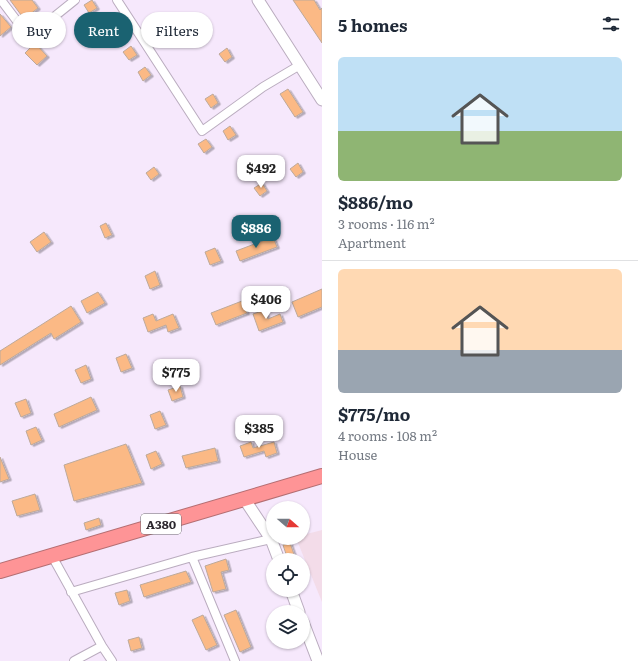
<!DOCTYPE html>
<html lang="en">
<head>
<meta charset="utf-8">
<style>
	body { margin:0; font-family:Literata,serif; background:#f2f2f3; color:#1f2937; height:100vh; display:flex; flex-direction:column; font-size:15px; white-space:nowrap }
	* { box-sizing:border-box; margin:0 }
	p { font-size:13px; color:#747a83 }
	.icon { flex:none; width:22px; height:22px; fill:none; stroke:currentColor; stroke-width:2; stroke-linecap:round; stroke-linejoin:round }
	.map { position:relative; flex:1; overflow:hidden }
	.panel { display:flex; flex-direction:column; background:#fff; width:316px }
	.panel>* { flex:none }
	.top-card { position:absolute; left:12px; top:12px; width:250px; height:36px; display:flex; gap:8px }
	.needle { width:26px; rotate:110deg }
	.buttons { position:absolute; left:266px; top:501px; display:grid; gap:8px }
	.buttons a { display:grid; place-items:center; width:44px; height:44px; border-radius:50%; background:#fff; box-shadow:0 1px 3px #0004; font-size:20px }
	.price { position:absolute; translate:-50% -34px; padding:0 9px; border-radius:8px; background:#fff; color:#222; font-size:13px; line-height:26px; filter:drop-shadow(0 1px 2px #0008) }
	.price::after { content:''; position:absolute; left:50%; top:24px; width:12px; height:9px; margin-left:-6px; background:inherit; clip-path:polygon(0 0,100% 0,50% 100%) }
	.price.on { background:#1a6271; color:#fff }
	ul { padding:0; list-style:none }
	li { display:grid; align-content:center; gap:8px; height:212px; padding:0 16px }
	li+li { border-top:1px solid #e0e1e3 }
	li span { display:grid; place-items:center; height:124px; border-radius:6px; color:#555 }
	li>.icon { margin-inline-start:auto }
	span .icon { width:72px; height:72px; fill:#fffc; stroke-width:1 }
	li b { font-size:17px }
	h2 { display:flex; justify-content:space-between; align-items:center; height:48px; padding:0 16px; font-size:17px }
	.chip { padding:0 14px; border-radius:18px; background:#fff; box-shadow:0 1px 3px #0004; font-size:14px; line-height:36px }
	.chip.on { background:#1a6271; color:#fff }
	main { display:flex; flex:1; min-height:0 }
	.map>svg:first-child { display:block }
	.education { fill:#f3dce9 }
	.building { fill:#fbb985; stroke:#bda99a; filter:url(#shadow) }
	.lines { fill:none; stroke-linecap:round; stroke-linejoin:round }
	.street-casing { stroke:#baacbf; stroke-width:10 }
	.secondary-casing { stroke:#baacbf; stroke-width:13 }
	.highway-casing { stroke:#b46e72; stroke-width:16 }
	.street { stroke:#fff; stroke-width:8 }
	.secondary { stroke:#fff; stroke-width:11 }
	.highway { stroke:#fe9496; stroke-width:14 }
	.labels { text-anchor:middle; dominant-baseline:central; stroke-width:3; stroke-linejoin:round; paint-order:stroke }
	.shield { fill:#fff; stroke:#6b686d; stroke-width:1 }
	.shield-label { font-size:12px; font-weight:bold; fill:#2c272e }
</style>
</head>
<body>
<main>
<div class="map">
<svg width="322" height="661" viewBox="0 0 322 661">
	<defs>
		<filter id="shadow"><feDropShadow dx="2.5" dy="1.5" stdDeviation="0" flood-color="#0004"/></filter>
	</defs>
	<rect width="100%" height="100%" fill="#f6e8fc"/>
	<!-- education -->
	<path class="education" d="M322 530V602L296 538H303V535Z"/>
	<!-- building -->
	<path class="building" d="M10 0H32L38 8 24 19Z
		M92 0 97 8 89 13 84 5Z
		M293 0H314L320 10 322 8V43Z
		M0 14 11 27 0 36Z
		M158 28 164 36 156 41 150 33Z
		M35 43 47 56 37 65 25 53Z
		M131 46 137 55 129 60 123 52Z
		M227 48 232 57 225 62 219 54Z
		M145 67 151 75 143 81 138 72Z
		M288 89 303 112 295 117 280 94Z
		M213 94 218 103 211 108 205 99Z
		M230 126 236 135 228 140 223 131Z
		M206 139 212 147 204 153 198 144Z
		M298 163 303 172 296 177 290 169Z
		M154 167 159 174 151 180 146 173Z
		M262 183 267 191 260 196 254 188Z
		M106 223 112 235 105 238 100 226Z
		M44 232 51 242 37 252 30 242Z
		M273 237 277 247 240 261 236 251Z
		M215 248 221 261 210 265 205 252Z
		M155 271 160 285 150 289 145 276Z
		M322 289V307L298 317 292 302Z
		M98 292 105 303 87 313 81 301Z
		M242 301 247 313 216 325 211 313Z
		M71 306 81 322 54 339 51 333 0 365V351Z
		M265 310 268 319 280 314 283 322 259 331 253 314Z
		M153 314 156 321 173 314 179 328 168 332 166 325 148 332 143 318Z
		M126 354 132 368 121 372 116 358Z
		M86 365 91 379 81 383 75 370Z
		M180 386 183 397 172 401 168 390Z
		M91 397 97 410 59 427 54 414Z
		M26 399 31 413 21 417 15 403Z
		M160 411 166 425 155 429 150 415Z
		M36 427 42 440 31 445 26 431Z
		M251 442 253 448 274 442 277 453 266 457 264 451 244 457 240 446Z
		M126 444 142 483 74 501 64 465Z
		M215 448 218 461 186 468 182 456Z
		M156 451 162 464 151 469 146 455Z
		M0 457 9 479 0 482Z
		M35 494 40 510 17 516 12 501Z
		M99 518 101 525 86 530 84 523Z
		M290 543 296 560H288L283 545Z
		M226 559 229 570 221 572 226 589 213 592 205 566Z
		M186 571 191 582 144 597 140 585Z
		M127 590 130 601 119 605 115 593Z
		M236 610 251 647 240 652 224 615Z
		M203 615 217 645 206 650 192 620Z
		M139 637 142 648 131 651 128 640Z"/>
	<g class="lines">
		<defs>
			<path id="street" d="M1 0 29 37 75 0
				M117 0 202 131 263 87 300 65
				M52 556 102 646 112 661
				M192 557 235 661
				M71 592 192 557 271 539
				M74 661 102 646"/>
			<path id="secondary" d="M258 0 322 100
				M245 500 271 539 279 560
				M291 590 299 612
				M303 622 318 661"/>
			<path id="highway" d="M0 571 322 476"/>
		</defs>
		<!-- street casing -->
		<use href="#street" class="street-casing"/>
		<!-- secondary casing -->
		<use href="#secondary" class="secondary-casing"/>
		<!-- highway casing -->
		<use href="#highway" class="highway-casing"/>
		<!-- street -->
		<use href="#street" class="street"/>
		<!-- secondary -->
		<use href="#secondary" class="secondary"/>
		<!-- highway -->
		<use href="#highway" class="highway"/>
	</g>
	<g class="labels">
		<!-- shield labels -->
		<rect class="shield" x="141" y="514" width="40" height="20" rx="3"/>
		<g class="shield-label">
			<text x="161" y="524">A380</text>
		</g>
	</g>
</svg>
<div class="buttons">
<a><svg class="needle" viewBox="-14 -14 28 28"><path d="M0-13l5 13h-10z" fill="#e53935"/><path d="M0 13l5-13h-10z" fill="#747a83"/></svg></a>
<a><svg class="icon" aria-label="locate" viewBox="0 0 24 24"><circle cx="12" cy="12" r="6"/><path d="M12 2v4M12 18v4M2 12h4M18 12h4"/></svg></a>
<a><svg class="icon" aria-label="layers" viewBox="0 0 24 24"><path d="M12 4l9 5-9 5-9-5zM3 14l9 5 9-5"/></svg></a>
</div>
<b class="price" style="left:261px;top:189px">$492</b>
<b class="price on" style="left:256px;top:249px">$886</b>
<b class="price" style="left:266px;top:320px">$406</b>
<b class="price" style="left:176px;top:393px">$775</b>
<b class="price" style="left:259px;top:449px">$385</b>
<div class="top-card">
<a class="chip">Buy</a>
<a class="chip on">Rent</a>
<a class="chip">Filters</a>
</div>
</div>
<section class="panel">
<h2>5 homes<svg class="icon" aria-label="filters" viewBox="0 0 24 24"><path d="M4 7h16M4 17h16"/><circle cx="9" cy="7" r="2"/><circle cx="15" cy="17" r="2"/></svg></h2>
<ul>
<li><span style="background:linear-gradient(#bfe0f5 60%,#8fb573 0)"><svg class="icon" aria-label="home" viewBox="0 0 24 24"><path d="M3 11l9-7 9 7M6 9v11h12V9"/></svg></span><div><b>$886/mo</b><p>3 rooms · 116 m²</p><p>Apartment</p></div></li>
<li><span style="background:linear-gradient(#ffd9b3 65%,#9aa5b1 0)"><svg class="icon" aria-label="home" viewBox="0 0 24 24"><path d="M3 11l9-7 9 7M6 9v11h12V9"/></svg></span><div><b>$775/mo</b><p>4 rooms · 108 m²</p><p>House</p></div></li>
</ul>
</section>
</main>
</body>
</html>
